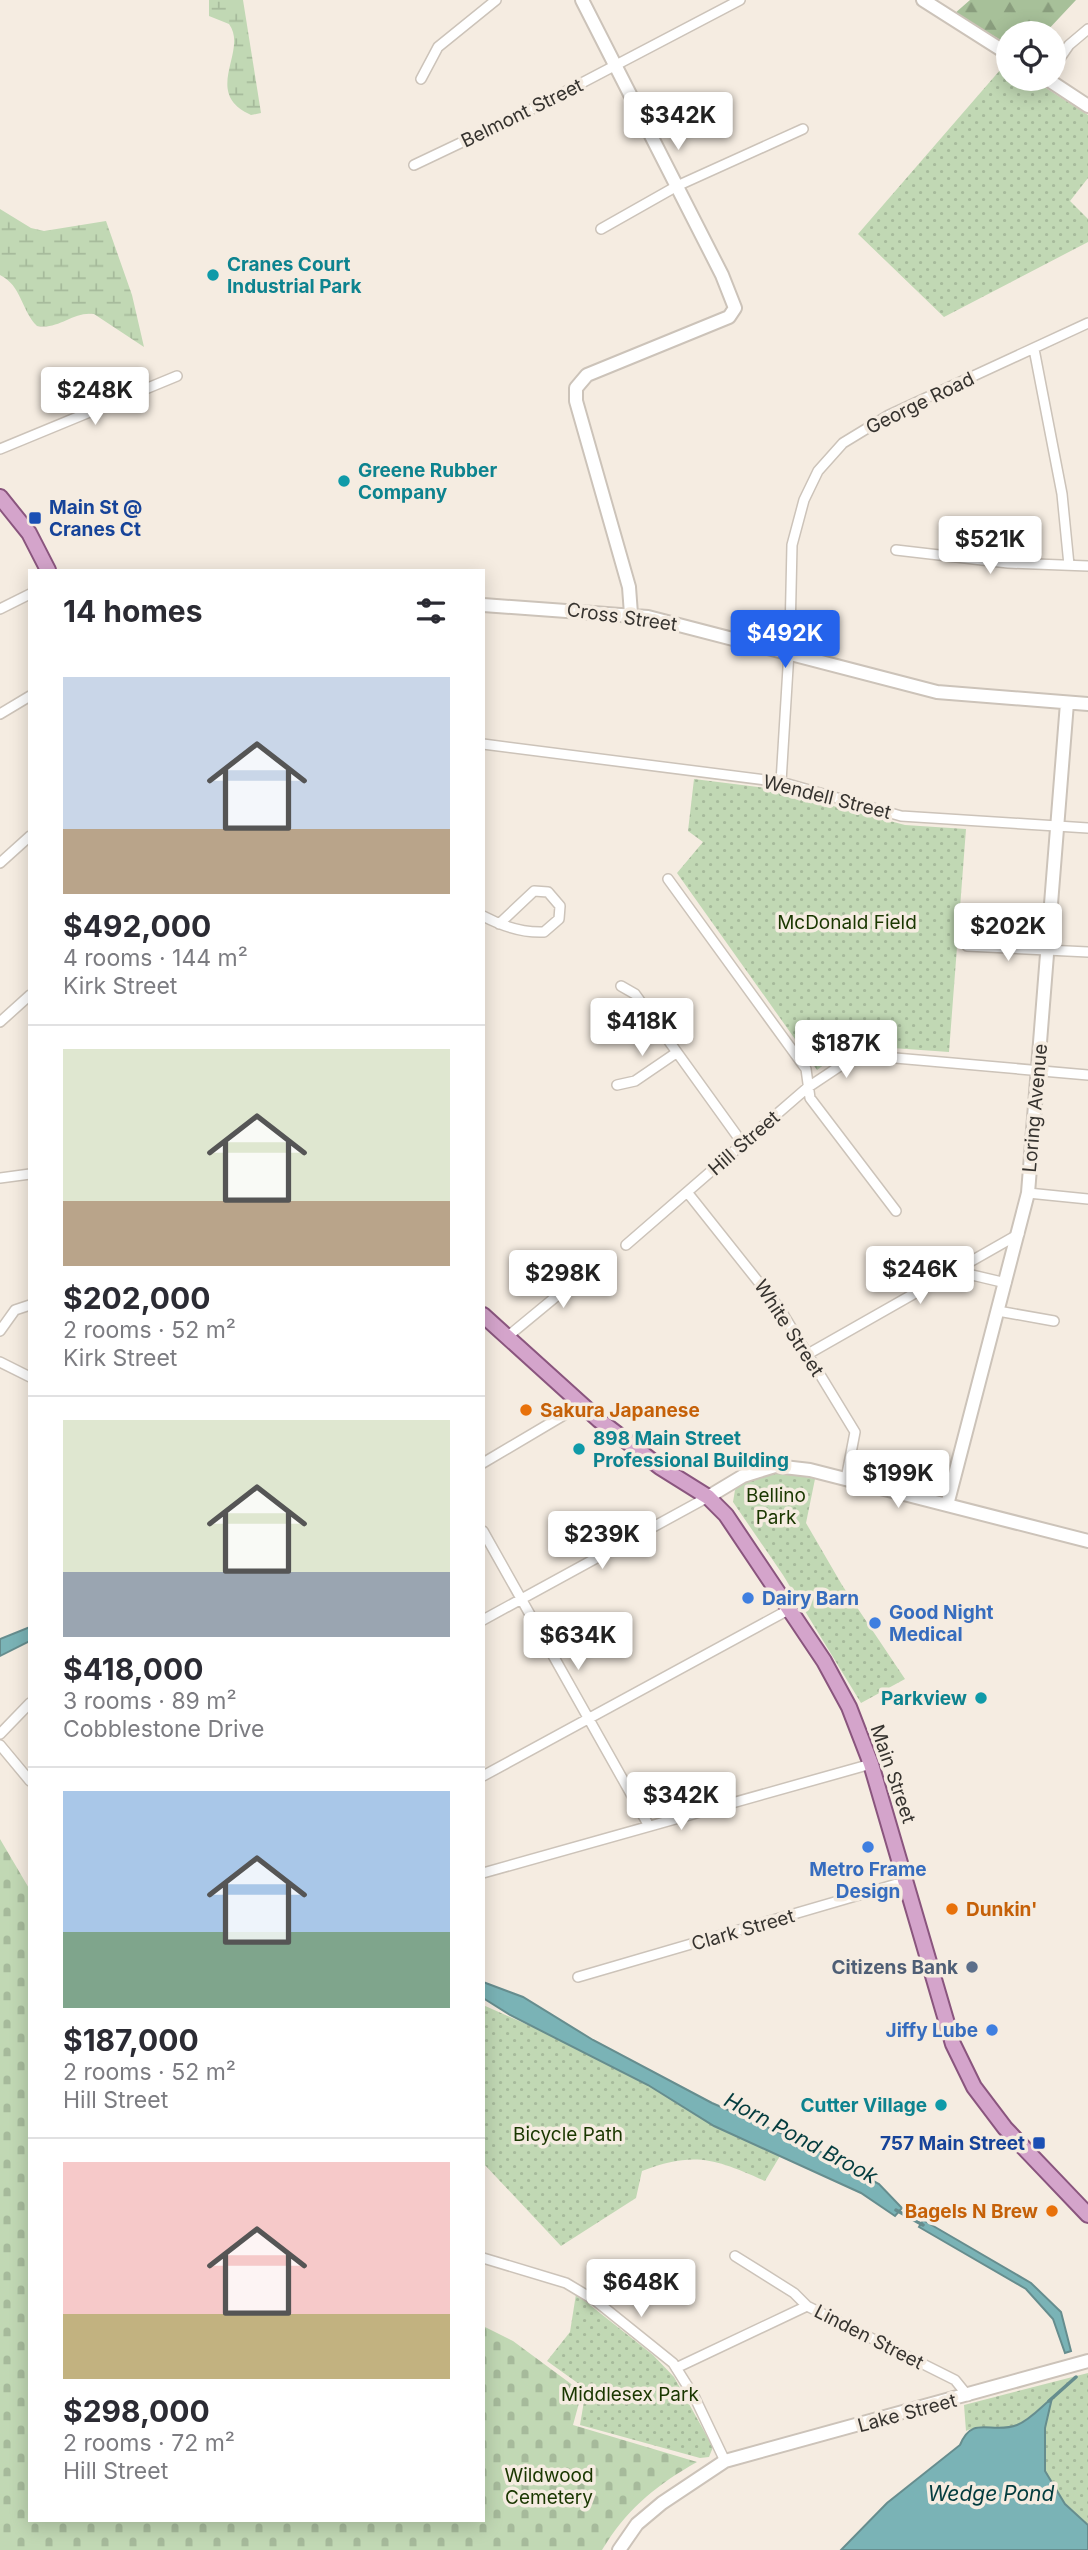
<!DOCTYPE html>
<html lang="en">
<head>
<meta charset="utf-8">
<style>
	body { margin:0; font-family:Inter,sans-serif; background:#f2f2f3; color:#2b2b33; height:100vh; display:flex; flex-direction:column; font-size:26px; white-space:nowrap }
	* { box-sizing:border-box; margin:0 }
	p { font-size:23px; color:#7c7c81 }
	.icon { flex:none; width:38px; height:38px; fill:none; stroke:currentColor; stroke-width:2; stroke-linecap:round; stroke-linejoin:round }
	.map { position:relative; flex:1; overflow:hidden }
	.details { position:absolute; left:28px; top:569px; width:457px; height:1953px; display:flex; flex-direction:column; background:#fff; border-radius:0px; box-shadow:0 4px 18px #0003 }
	.details>* { flex:none }
	.tools { position:absolute; left:996px; top:21px; display:grid; gap:14px }
	.tools a { display:grid; place-items:center; width:70px; height:70px; border-radius:50%; background:#fff; box-shadow:0 4px 18px #0003; font-size:35px }
	.price { position:absolute; translate:-50% -60px; padding:0 16px; border-radius:7px; background:#fff; color:#222; font-size:23px; line-height:46px; filter:drop-shadow(0 2px 4px #0008) }
	.price::after { content:''; position:absolute; left:50%; top:42px; width:21px; height:16px; margin-left:-10px; background:inherit; clip-path:polygon(0 0,100% 0,50% 100%) }
	.price.on { background:#2563eb; color:#fff }
	ul { padding:0; list-style:none }
	li { display:grid; align-content:center; gap:14px; height:371px; padding:0 35px }
	li+li { border-top:2px solid #e1e1e2 }
	li span { display:grid; place-items:center; height:217px; border-radius:0px; color:#555 }
	li>.icon { margin-inline-start:auto }
	span .icon { width:126px; height:126px; fill:#fffc; stroke-width:1 }
	li b { font-size:30px }
	h2 { display:flex; justify-content:space-between; align-items:center; height:84px; padding:0 35px; font-size:30px }
	.map>svg:first-child { display:block }
	.forest { fill:url(#forest-firs) }
	.wetland { fill:url(#wetland-marsh) }
	.cemetery { fill:url(#cemetery-stones) }
	.park { fill:url(#park-dots) }
	.water { fill:#7ab3b6; stroke:#668d8e; stroke-width:2 }
	.lines { fill:none; stroke-linecap:round; stroke-linejoin:round }
	.stream { stroke:#668d8e; stroke-width:3.5 }
	.street-casing { stroke:#ccc3b9; stroke-width:12 }
	.secondary-casing { stroke:#ccc3b9; stroke-width:16 }
	.primary-casing { stroke:#8a557e; stroke-width:18 }
	.street { stroke:#fff; stroke-width:9 }
	.secondary { stroke:#fff; stroke-width:12 }
	.primary { stroke:#d4a4cb; stroke-width:14 }
	.culture-dot { fill:#0f9aa8; stroke:#f5ece1; stroke-width:2.5 }
	.transit-dot { fill:#1a4fb4; stroke:#f5ece1; stroke-width:2.5 }
	.food-dot { fill:#e8710a; stroke:#f5ece1; stroke-width:2.5 }
	.shop-dot { fill:#3f7fe0; stroke:#f5ece1; stroke-width:2.5 }
	.service-dot { fill:#5c6f8a; stroke:#f5ece1; stroke-width:2.5 }
	.labels { text-anchor:middle; dominant-baseline:central; stroke-width:7; stroke-linejoin:round; paint-order:stroke }
	.street-label { font-size:19px; fill:#36332f; stroke:#f5ece1 }
	.culture-label { font-size:19px; font-weight:bold; fill:#0d838f; stroke:#f5ece1; text-anchor:start }
	.transit-label { font-size:19px; font-weight:bold; fill:#164399; stroke:#f5ece1; text-anchor:start }
	.park-label { font-size:19px; fill:#1a3700; stroke:#f5ece1 }
	.food-label { font-size:19px; font-weight:bold; fill:#c56008; stroke:#f5ece1; text-anchor:start }
	.shop-label { font-size:19px; font-weight:bold; fill:#366cbe; stroke:#f5ece1; text-anchor:start }
	.service-label { font-size:19px; font-weight:bold; fill:#4e5e75; stroke:#f5ece1; text-anchor:end }
	.water-label { font-size:21px; font-style:italic; fill:#033c3e; stroke:#f5ece1 }
</style>
</head>
<body>
<div class="map">
<svg width="1088" height="2550" viewBox="0 0 1088 2550">
	<defs>
		<pattern id="forest-firs" width="22" height="20" patternUnits="userSpaceOnUse" patternTransform="scale(1.75)"><rect width="22" height="20" fill="#a7c099"/><path d="M5 1l3.5 6h-7zM16 11l3.5 6h-7z" fill="#899d7d"/></pattern>
		<pattern id="wetland-marsh" width="20" height="14" patternUnits="userSpaceOnUse" patternTransform="scale(1.75)"><rect width="20" height="14" fill="#c1d8b4"/><path d="M1 5h8M5 5V1M11 12h8M15 12V8" fill="none" stroke="#a6ba9b"/></pattern>
		<pattern id="cemetery-stones" width="16" height="16" patternUnits="userSpaceOnUse" patternTransform="scale(1.75)"><rect width="16" height="16" fill="#c1d8b4"/><path d="M2 7V4a2 2 0 0 1 4 0v3zM10 15v-3a2 2 0 0 1 4 0v3z" fill="#a6ba9b"/></pattern>
		<pattern id="park-dots" width="8" height="8" patternUnits="userSpaceOnUse" patternTransform="scale(1.75)"><rect width="8" height="8" fill="#c1d8b4"/><path d="M2 2h.1M6 6h.1" fill="none" stroke="#a6ba9b" stroke-width="1.8" stroke-linecap="round"/></pattern>
	</defs>
	<rect width="100%" height="100%" fill="#f5ece1"/>
	<!-- forest -->
	<path class="forest" d="M970 0H1076L1045 33H1008V44L954 14Z"/>
	<!-- wetland -->
	<path class="wetland" d="M209 0H243L261 113 251 115C201 93 249 51 229 24L209 16Z
		M0 209 31 228 44 231 106 221 132 295 144 347 94 314C73 311 59 330 37 326 21 310 22 286 0 275Z"/>
	<!-- cemetery -->
	<path class="cemetery" d="M0 1839 30 1890V2520H483V2326L513 2341 582 2392 573 2425 697 2462C656 2485 626 2510 602 2550H0Z"/>
	<!-- park -->
	<path class="park" d="M1007 62 1008 79H1032L1088 115V178L1070 201 1088 219V242L944 317 858 234Z
		M694 779 765 788 905 825 966 829 949 1052 850 1045 817 1070 677 873 703 842 688 831Z
		M778 1471 815 1479 806 1523 842 1585 905 1679 861 1703 783 1575 733 1502 735 1490 740 1485Z
		M483 2005 789 2141 765 2181C715 2159 695 2151 642 2171L636 2198 561 2246 483 2163Z
		M576 2294 653 2355 674 2377 713 2447 709 2457 700 2458 580 2425 586 2389 547 2361 570 2332Z
		M1088 2373V2525L1065 2504 1045 2471V2428L1051 2399C1036 2410 1023 2426 1004 2429 990 2432 979 2424 966 2431L964 2405Z"/>
	<!-- water -->
	<path class="water" d="M30 1627V1641L0 1656V1639Z
		M483 1982 523 1997 593 2040 712 2103 806 2144 879 2184 902 2208 895 2216 861 2193 714 2126 648 2085 510 2015 483 1998Z
		M923 2220 1031 2283 1061 2312 1071 2351 1065 2353 1053 2319 1026 2289 919 2227Z
		M1052 2398 1045 2428V2471L1065 2504 1088 2525V2550H841L887 2503 960 2445C973 2414 991 2435 1017 2425 1030 2420 1041 2407 1052 2398Z"/>
	<g class="lines">
		<!-- stream -->
		<path class="stream" d="M896 2210 923 2225
			M1049 2401 1076 2377"/>
		<defs>
			<path id="street" d="M1054 67 1069 45 1088 29
				M421 79 438 47 496 0
				M414 165 536 107 740 0
				M601 229 677 186 803 129
				M1034 349 1062 494 1069 565
				M0 449 177 376
				M896 550 1008 563 1088 566
				M0 609 30 594
				M0 714 30 696
				M483 744 781 782 901 816 1088 828
				M781 782 790 635 792 545 804 500 818 471 843 443 889 415 1088 323
				M0 863 30 836
				M668 879 806 1069 810 1098 896 1211
				M483 916C502 926 523 933 544 932L559 919 560 906 548 892 534 891 499 924
				M967 946 1088 952
				M621 986 635 994 743 1144
				M0 1022 30 995
				M617 1085 635 1081 676 1053
				M0 1178 30 1174
				M687 1192 780 1309 855 1432 846 1479
				M1028 1193 1088 1199
				M626 1245 807 1088 849 1060 884 1057 1088 1075
				M951 1270 1006 1283
				M998 1311 1054 1321
				M0 1331 15 1310 30 1305
				M507 1337 604 1257
				M808 1354 1019 1234
				M0 1362 30 1377
				M483 1463 581 1405
				M483 1531 649 1826
				M483 1620 708 1497
				M0 1734 30 1703
				M0 1745 30 1781
				M483 1776 790 1609
				M483 1873 871 1764
				M578 1977 907 1881
				M735 2256 794 2293 807 2306 955 2380 968 2396
				M483 2258 566 2283 596 2301 673 2363 695 2398 725 2461
				M676 2368 807 2306"/>
			<path id="secondary" d="M582 0 722 275 735 308 729 317 587 375 576 388V401L629 587 631 614
				M923 0 1008 54
				M1047 79 1088 106
				M483 605 648 617 937 692 1088 704
				M708 1497 743 1476 775 1466 810 1470 1088 1541
				M947 1505 1028 1193 1067 703
				M619 2550 637 2524 662 2503 725 2461 1088 2361"/>
			<path id="primary" d="M0 497 29 533 48 570
				M483 1315 599 1420 660 1467 708 1497 726 1515 824 1661 849 1707 871 1764 953 2044 974 2087 1005 2128 1088 2215"/>
		</defs>
		<!-- street casing -->
		<use href="#street" class="street-casing"/>
		<!-- secondary casing -->
		<use href="#secondary" class="secondary-casing"/>
		<!-- primary casing -->
		<use href="#primary" class="primary-casing"/>
		<!-- street -->
		<use href="#street" class="street"/>
		<!-- secondary -->
		<use href="#secondary" class="secondary"/>
		<!-- primary -->
		<use href="#primary" class="primary"/>
	</g>
	<!-- markers -->
	<g class="culture-dot">
		<circle cx="213" cy="275" r="7"/>
		<circle cx="344" cy="481" r="7"/>
		<circle cx="579" cy="1449" r="7"/>
		<circle cx="981" cy="1698" r="7"/>
		<circle cx="941" cy="2105" r="7"/>
	</g>
	<g class="transit-dot">
		<rect x="28" y="511" width="14" height="14" rx="3.5"/>
		<rect x="1032" y="2136" width="14" height="14" rx="3.5"/>
	</g>
	<g class="food-dot">
		<circle cx="526" cy="1410" r="7"/>
		<circle cx="952" cy="1909" r="7"/>
		<circle cx="1052" cy="2211" r="7"/>
	</g>
	<g class="shop-dot">
		<circle cx="748" cy="1598" r="7"/>
		<circle cx="875" cy="1623" r="7"/>
		<circle cx="868" cy="1847" r="7"/>
		<circle cx="992" cy="2030" r="7"/>
	</g>
	<circle class="service-dot" cx="972" cy="1967" r="7"/>
	<g class="labels">
		<!-- street labels -->
		<g class="street-label">
			<text transform="translate(522 113) rotate(-26)">Belmont Street</text>
			<text transform="translate(920 403) rotate(-26)">George Road</text>
			<text transform="translate(622 617) rotate(8)">Cross Street</text>
			<text transform="translate(827 797) rotate(14)">Wendell Street</text>
			<text transform="translate(1035 1108) rotate(-85)">Loring Avenue</text>
			<text transform="translate(744 1143) rotate(-41)">Hill Street</text>
			<text transform="translate(789 1328) rotate(57)">White Street</text>
			<text transform="translate(893 1774) rotate(71)">Main Street</text>
			<text transform="translate(743 1930) rotate(-16)">Clark Street</text>
			<text transform="translate(869 2337) rotate(27)">Linden Street</text>
			<text transform="translate(907 2413) rotate(-15)">Lake Street</text>
		</g>
		<!-- culture labels -->
		<g class="culture-label">
			<text x="227" y="264">Cranes Court<tspan x="227" dy="22">Industrial Park</tspan></text>
			<text x="358" y="470">Greene Rubber<tspan x="358" dy="22">Company</tspan></text>
			<text x="593" y="1438">898 Main Street<tspan x="593" dy="22">Professional Building</tspan></text>
			<text x="967" y="1698" text-anchor="end">Parkview</text>
			<text x="927" y="2105" text-anchor="end">Cutter Village</text>
		</g>
		<!-- transit labels -->
		<g class="transit-label">
			<text x="49" y="507">Main St @<tspan x="49" dy="22">Cranes Ct</tspan></text>
			<text x="1025" y="2143" text-anchor="end">757 Main Street</text>
		</g>
		<!-- park labels -->
		<g class="park-label">
			<text x="847" y="922">McDonald Field</text>
			<text x="776" y="1495">Bellino<tspan x="776" dy="22">Park</tspan></text>
			<text x="568" y="2134">Bicycle Path</text>
			<text x="630" y="2394">Middlesex Park</text>
			<text x="549" y="2475">Wildwood<tspan x="549" dy="22">Cemetery</tspan></text>
		</g>
		<!-- food labels -->
		<g class="food-label">
			<text x="540" y="1410">Sakura Japanese</text>
			<text x="966" y="1909">Dunkin'</text>
			<text x="1038" y="2211" text-anchor="end">Bagels N Brew</text>
		</g>
		<!-- shop labels -->
		<g class="shop-label">
			<text x="762" y="1598">Dairy Barn</text>
			<text x="889" y="1612">Good Night<tspan x="889" dy="22">Medical</tspan></text>
			<text x="868" y="1869" text-anchor="middle">Metro Frame<tspan x="868" dy="22">Design</tspan></text>
			<text x="978" y="2030" text-anchor="end">Jiffy Lube</text>
		</g>
		<!-- service labels -->
		<g class="service-label">
			<text x="958" y="1967">Citizens Bank</text>
		</g>
		<!-- water labels -->
		<g class="water-label">
			<text transform="translate(801 2138) rotate(28)">Horn Pond Brook</text>
			<text x="991" y="2493">Wedge Pond</text>
		</g>
	</g>
</svg>
<div class="tools">
<a><svg class="icon" aria-label="locate" viewBox="0 0 24 24"><circle cx="12" cy="12" r="6"/><path d="M12 2v4M12 18v4M2 12h4M18 12h4"/></svg></a>
</div>
<b class="price" style="left:678px;top:152px">$342K</b>
<b class="price" style="left:95px;top:427px">$248K</b>
<b class="price" style="left:990px;top:576px">$521K</b>
<b class="price on" style="left:785px;top:670px">$492K</b>
<b class="price" style="left:1008px;top:963px">$202K</b>
<b class="price" style="left:642px;top:1058px">$418K</b>
<b class="price" style="left:846px;top:1080px">$187K</b>
<b class="price" style="left:920px;top:1306px">$246K</b>
<b class="price" style="left:563px;top:1310px">$298K</b>
<b class="price" style="left:898px;top:1510px">$199K</b>
<b class="price" style="left:602px;top:1571px">$239K</b>
<b class="price" style="left:578px;top:1672px">$634K</b>
<b class="price" style="left:681px;top:1832px">$342K</b>
<b class="price" style="left:641px;top:2319px">$648K</b>
<section class="details">
<h2>14 homes<svg class="icon" aria-label="filters" viewBox="0 0 24 24"><path d="M4 7h16M4 17h16"/><circle cx="9" cy="7" r="2"/><circle cx="15" cy="17" r="2"/></svg></h2>
<ul>
<li><span style="background:linear-gradient(#c9d6e8 70%,#b9a48a 0)"><svg class="icon" aria-label="home" viewBox="0 0 24 24"><path d="M3 11l9-7 9 7M6 9v11h12V9"/></svg></span><div><b>$492,000</b><p>4 rooms · 144 m²</p><p>Kirk Street</p></div></li>
<li><span style="background:linear-gradient(#dfe7d0 70%,#b9a48a 0)"><svg class="icon" aria-label="home" viewBox="0 0 24 24"><path d="M3 11l9-7 9 7M6 9v11h12V9"/></svg></span><div><b>$202,000</b><p>2 rooms · 52 m²</p><p>Kirk Street</p></div></li>
<li><span style="background:linear-gradient(#dfe7d0 70%,#9aa5b1 0)"><svg class="icon" aria-label="home" viewBox="0 0 24 24"><path d="M3 11l9-7 9 7M6 9v11h12V9"/></svg></span><div><b>$418,000</b><p>3 rooms · 89 m²</p><p>Cobblestone Drive</p></div></li>
<li><span style="background:linear-gradient(#a9c7e8 65%,#7fa58c 0)"><svg class="icon" aria-label="home" viewBox="0 0 24 24"><path d="M3 11l9-7 9 7M6 9v11h12V9"/></svg></span><div><b>$187,000</b><p>2 rooms · 52 m²</p><p>Hill Street</p></div></li>
<li><span style="background:linear-gradient(#f6c9c9 70%,#c2b280 0)"><svg class="icon" aria-label="home" viewBox="0 0 24 24"><path d="M3 11l9-7 9 7M6 9v11h12V9"/></svg></span><div><b>$298,000</b><p>2 rooms · 72 m²</p><p>Hill Street</p></div></li>
</ul>
</section>
</div>
</body>
</html>
